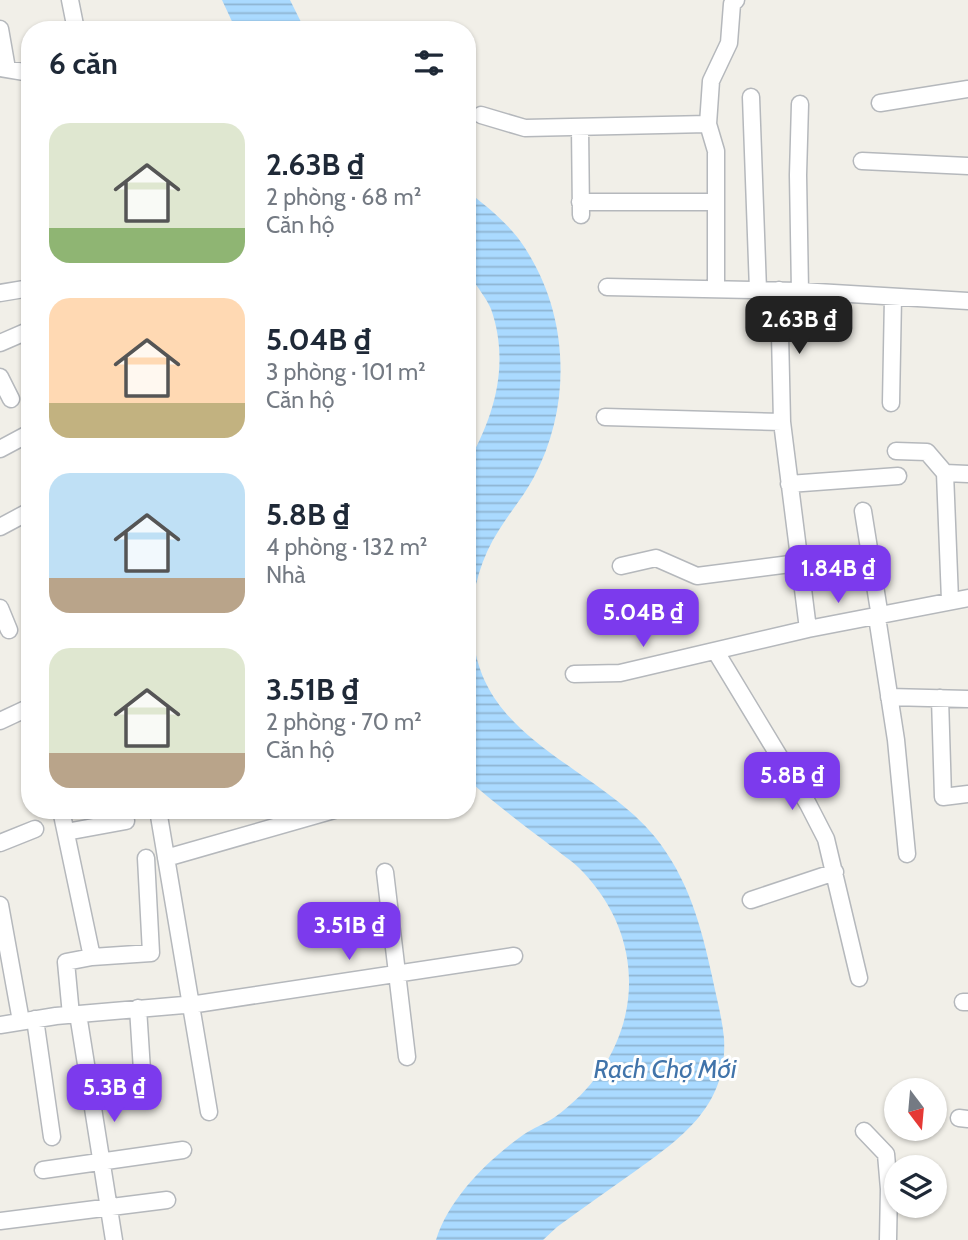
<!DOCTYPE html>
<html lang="vi">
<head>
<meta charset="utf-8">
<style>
	body { margin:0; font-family:Cabin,sans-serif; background:#f2f2f3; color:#1f2937; height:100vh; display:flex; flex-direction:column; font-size:26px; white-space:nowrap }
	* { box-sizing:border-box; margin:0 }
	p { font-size:23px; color:#747a83 }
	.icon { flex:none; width:38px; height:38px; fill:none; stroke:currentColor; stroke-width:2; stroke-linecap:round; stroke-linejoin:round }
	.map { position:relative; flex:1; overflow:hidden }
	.panel { position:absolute; left:21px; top:21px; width:455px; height:798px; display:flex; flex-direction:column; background:#fff; border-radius:28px; box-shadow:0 2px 5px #0004 }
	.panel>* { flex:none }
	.needle { width:46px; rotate:164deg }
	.fabs { position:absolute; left:884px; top:1078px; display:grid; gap:14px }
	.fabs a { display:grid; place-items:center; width:63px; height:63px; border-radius:50%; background:#fff; box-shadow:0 2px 5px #0004; font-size:35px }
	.price { position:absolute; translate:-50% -60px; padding:0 16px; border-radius:14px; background:#7c3aed; color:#fff; font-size:23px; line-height:46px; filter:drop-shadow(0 2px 4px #0008) }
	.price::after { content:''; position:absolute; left:50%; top:42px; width:21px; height:16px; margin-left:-10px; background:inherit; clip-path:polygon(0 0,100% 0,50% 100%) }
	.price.selected { background:#222; color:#fff }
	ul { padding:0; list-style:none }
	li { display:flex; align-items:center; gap:21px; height:175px; padding:0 28px }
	li span { display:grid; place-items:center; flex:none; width:196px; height:140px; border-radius:21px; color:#555 }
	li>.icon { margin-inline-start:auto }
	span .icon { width:84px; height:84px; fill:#fffc; stroke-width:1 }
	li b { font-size:30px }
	h2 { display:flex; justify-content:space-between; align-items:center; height:84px; padding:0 28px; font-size:30px }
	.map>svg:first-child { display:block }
	.water { fill:url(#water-rules) }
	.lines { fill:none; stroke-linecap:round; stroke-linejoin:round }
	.minor-casing { stroke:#b5b8bc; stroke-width:19 }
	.minor { stroke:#fff; stroke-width:16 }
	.labels { text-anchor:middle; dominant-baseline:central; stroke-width:6; stroke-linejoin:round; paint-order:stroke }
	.water-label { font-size:26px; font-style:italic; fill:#4174aa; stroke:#fff }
</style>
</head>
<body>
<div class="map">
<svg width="968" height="1240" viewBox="0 0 968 1240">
	<defs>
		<pattern id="water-rules" width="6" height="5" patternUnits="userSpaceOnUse" patternTransform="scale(1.75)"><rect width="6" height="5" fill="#aadaff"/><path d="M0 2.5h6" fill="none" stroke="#8eb4d2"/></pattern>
	</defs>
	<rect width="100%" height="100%" fill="#f1efe8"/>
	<!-- water -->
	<path class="water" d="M222 0H290L305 30H236Z
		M467 191C485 205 504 220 518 238 569 307 574 402 534 477 524 496 510 512 499 530 477 564 468 604 474 644 488 743 599 768 655 837 688 878 701 925 712 976 716 996 722 1017 724 1038 728 1105 683 1137 634 1172 608 1190 582 1209 557 1227L543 1240H436C449 1198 488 1160 523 1135 533 1128 545 1124 555 1117 639 1057 656 949 583 872 573 861 558 852 546 842 519 822 492 801 467 779V464C495 416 510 363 491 309 486 296 469 278 467 267 464 243 467 216 467 191Z"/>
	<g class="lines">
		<defs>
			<path id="minor" d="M70 0 76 30
				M0 29 7 69
				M0 68 30 73
				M751 97 758 290
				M880 103 968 89
				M800 104 798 175 800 291
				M481 115 525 128 708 124
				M580 127 581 215
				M862 161 968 166
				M580 202H716
				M607 287 800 291 968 301
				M716 289V151L708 124 711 81 729 43 732 4 736 0
				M779 290 782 422 808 629
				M0 293 30 288
				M0 343 30 330
				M0 377 11 399
				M891 403 893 297
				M605 417 782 422
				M0 449 30 433
				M896 451 927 452 945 473 968 474
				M945 473 950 600
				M789 484 898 476
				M863 511 880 617
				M0 527 30 511
				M621 566 656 558 697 576 798 563
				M0 608 9 630
				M877 617 896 740 907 854
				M716 652 808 804 826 839 859 978
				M574 674 620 673 808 629 968 598
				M889 697 968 699
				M940 698 943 797 968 794
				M0 721 30 707
				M61 810 92 957 66 962 71 1015
				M158 810 209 1112
				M66 832 126 821
				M0 843 35 829
				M166 858 334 810
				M385 872 407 1057
				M751 900 835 872
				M0 905 21 1021
				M92 957 151 953 146 858
				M963 1002H968
				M190 1005 514 956
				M138 1008 143 1086
				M78 1014 114 1240
				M35 1019 52 1137
				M0 1025 56 1016 184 1005
				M959 1118 968 1119
				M864 1131 886 1154 889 1189 888 1240
				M43 1170 183 1150
				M0 1221 167 1200"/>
		</defs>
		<!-- minor casing -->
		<use href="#minor" class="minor-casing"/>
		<!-- minor -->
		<use href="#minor" class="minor"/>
	</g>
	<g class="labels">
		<!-- water labels -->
		<g class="water-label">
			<text x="665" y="1069">Rạch Chợ Mới</text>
		</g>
	</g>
</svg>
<div class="fabs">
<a><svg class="needle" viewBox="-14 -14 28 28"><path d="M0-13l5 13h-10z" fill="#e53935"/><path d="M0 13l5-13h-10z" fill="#747a83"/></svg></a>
<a><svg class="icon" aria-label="layers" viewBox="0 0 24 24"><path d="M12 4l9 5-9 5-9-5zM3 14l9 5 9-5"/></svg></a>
</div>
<b class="price selected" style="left:799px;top:356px">2.63B ₫</b>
<b class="price" style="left:838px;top:605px">1.84B ₫</b>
<b class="price" style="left:643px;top:649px">5.04B ₫</b>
<b class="price" style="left:792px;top:812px">5.8B ₫</b>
<b class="price" style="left:349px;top:962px">3.51B ₫</b>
<b class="price" style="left:114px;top:1124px">5.3B ₫</b>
<section class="panel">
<h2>6 căn<svg class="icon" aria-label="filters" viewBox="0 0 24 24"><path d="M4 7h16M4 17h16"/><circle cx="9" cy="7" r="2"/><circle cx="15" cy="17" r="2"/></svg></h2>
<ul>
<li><span style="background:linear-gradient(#dfe7d0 75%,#8fb573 0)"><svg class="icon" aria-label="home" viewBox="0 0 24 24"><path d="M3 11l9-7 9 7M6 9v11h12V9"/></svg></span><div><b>2.63B ₫</b><p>2 phòng · 68 m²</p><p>Căn hộ</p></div></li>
<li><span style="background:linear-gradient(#ffd9b3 75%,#c2b280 0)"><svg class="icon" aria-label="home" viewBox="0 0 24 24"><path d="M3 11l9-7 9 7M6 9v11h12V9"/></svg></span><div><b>5.04B ₫</b><p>3 phòng · 101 m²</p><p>Căn hộ</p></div></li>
<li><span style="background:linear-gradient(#bfe0f5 75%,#b9a48a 0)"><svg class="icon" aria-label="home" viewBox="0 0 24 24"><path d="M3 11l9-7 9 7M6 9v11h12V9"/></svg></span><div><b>5.8B ₫</b><p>4 phòng · 132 m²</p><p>Nhà</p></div></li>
<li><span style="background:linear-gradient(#dfe7d0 75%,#b9a48a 0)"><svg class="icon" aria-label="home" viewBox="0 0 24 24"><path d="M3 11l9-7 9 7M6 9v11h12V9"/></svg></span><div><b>3.51B ₫</b><p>2 phòng · 70 m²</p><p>Căn hộ</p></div></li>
</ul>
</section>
</div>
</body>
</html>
